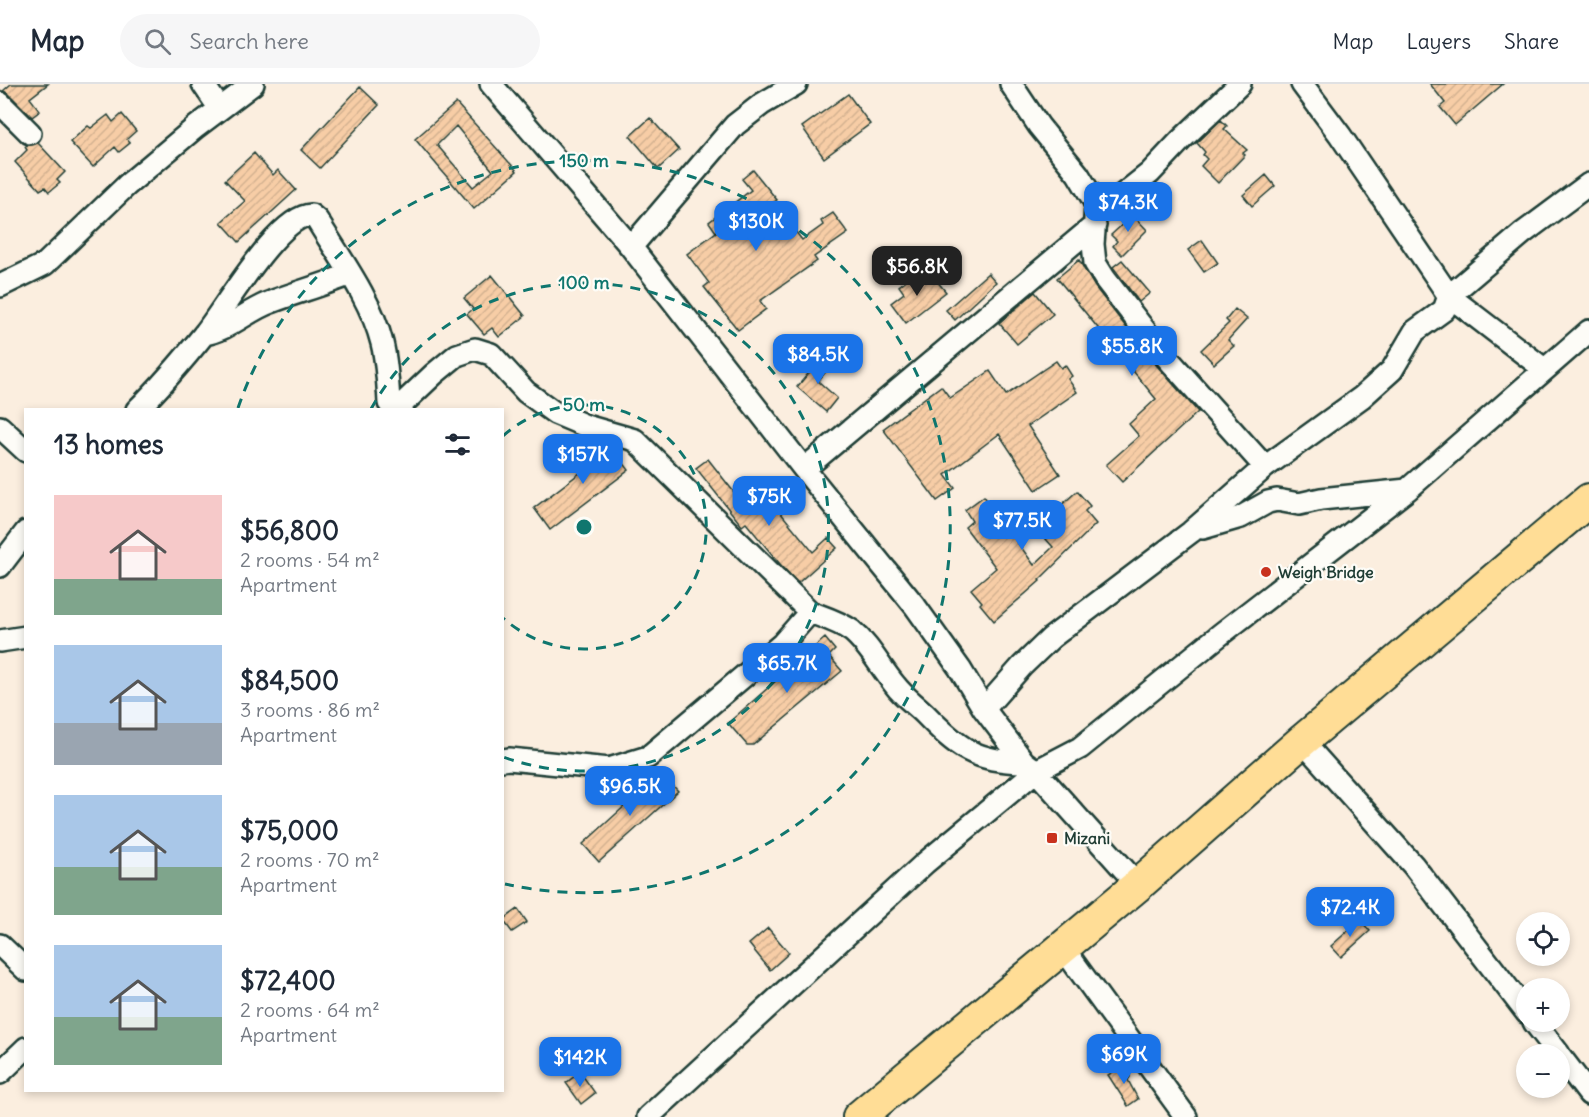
<!DOCTYPE html>
<html lang="en">
<head>
<meta charset="utf-8">
<style>
	body { margin:0; font-family:Delius,sans-serif; background:#f6f6f7; color:#1f2937; height:100vh; display:flex; flex-direction:column; font-size:22px; white-space:nowrap }
	* { box-sizing:border-box; margin:0 }
	p { font-size:20px; color:#747a83 }
	.icon { flex:none; width:33px; height:33px; fill:none; stroke:currentColor; stroke-width:2; stroke-linecap:round; stroke-linejoin:round }
	.map { position:relative; flex:1; overflow:hidden }
	.details { position:absolute; left:24px; top:324px; width:480px; height:684px; display:flex; flex-direction:column; background:#fff; border-radius:0px; box-shadow:0 3px 9px #0003 }
	.details>* { flex:none }
	.fabs { position:absolute; left:1516px; top:828px; display:grid; gap:12px }
	.fabs a { display:grid; place-items:center; width:54px; height:54px; border-radius:50%; background:#fff; box-shadow:0 3px 9px #0003; font-size:30px }
	.price { position:absolute; translate:-50% -51px; padding:0 14px; border-radius:12px; background:#1a73e8; color:#fff; font-size:20px; line-height:39px; filter:drop-shadow(0 2px 3px #0008) }
	.price::after { content:''; position:absolute; left:50%; top:36px; width:18px; height:14px; margin-left:-9px; background:inherit; clip-path:polygon(0 0,100% 0,50% 100%) }
	.price.on { background:#222; color:#fff }
	ul { padding:0; list-style:none }
	li { display:flex; align-items:center; gap:18px; height:150px; padding:0 30px }
	li span { display:grid; place-items:center; flex:none; width:168px; height:120px; border-radius:0px; color:#555 }
	li>.icon { margin-inline-start:auto }
	span .icon { width:72px; height:72px; fill:#fffc; stroke-width:1 }
	li b { font-size:26px }
	h2 { display:flex; justify-content:space-between; align-items:center; height:72px; padding:0 30px; font-size:26px }
	header { display:flex; align-items:center; gap:36px; box-sizing:border-box; height:84px; padding:0 30px; background:#fff; border-bottom:2px solid #e0e1e3 }
	header strong { font-size:28px }
	nav { display:flex; gap:33px; margin-inline-start:auto; font-size:21px }
	.search { width:420px; height:54px; background:#f6f6f7; display:flex; align-items:center; gap:15px; box-sizing:border-box; padding:0 21px; border-radius:33px; color:#747a83; font-size:22px }
	.map>svg:first-child { display:block }
	.building { fill:url(#building-hatch); stroke:#1f3d34; stroke-width:1.5; fill-rule:evenodd }
	.lines { fill:none; stroke-linecap:round; stroke-linejoin:round }
	.minor-casing { stroke:#1f3d34; stroke-width:26 }
	.highway-casing { stroke:#1f3d34; stroke-width:36 }
	.minor { stroke:#fdfcf7; stroke-width:21 }
	.highway { stroke:#ffdd96; stroke-width:32 }
	.ring { fill:none; stroke:#0f766e; stroke-width:3; stroke-dasharray:10 8 }
	.poi-dot { fill:#c8321e; stroke:#fdfcf7; stroke-width:2 }
	.labels { text-anchor:middle; dominant-baseline:central; stroke-width:4.5; stroke-linejoin:round; paint-order:stroke }
	.poi-label { font-size:16px; font-weight:bold; fill:#1f3d34; stroke:#fdfcf7; text-anchor:start }
	.centre { fill:#0f766e; stroke:#fdfcf7; stroke-width:3 }
	.ring-label { font-size:18px; text-anchor:middle; font-weight:bold; fill:#0f766e; stroke:#fdfcf7; stroke-width:4.5; stroke-linejoin:round; paint-order:stroke }
</style>
</head>
<body>
<header>
<strong>Map</strong>
<div class="search"><svg class="icon" aria-label="search" viewBox="0 0 24 24"><circle cx="10" cy="10" r="6"/><path d="M15 15l6 6"/></svg>Search here</div>
<nav><a>Map</a><a>Layers</a><a>Share</a></nav>
</header>
<div class="map">
<svg width="1589" height="1033" viewBox="0 0 1589 1033">
	<defs>
		<pattern id="building-hatch" width="6" height="6" patternUnits="userSpaceOnUse" patternTransform="scale(1.5)"><rect width="6" height="6" fill="#f7cda6"/><path d="M-1 1l2-2M0 6l6-6M5 7l2-2" fill="none" stroke="#d3b190"/></pattern>
	</defs>
	<rect width="100%" height="100%" fill="#fbeedf"/>
	<filter id="ink" filterUnits="userSpaceOnUse"><feTurbulence type="fractalNoise" baseFrequency=".0167" numOctaves="2"/><feDisplacementMap in="SourceGraphic" scale="12" xChannelSelector="R" yChannelSelector="G"/><feConvolveMatrix kernelMatrix="1 2 1 2 8 2 1 2 1" color-interpolation-filters="sRGB"/></filter>
	<g filter="url(#ink)">
		<!-- building -->
		<path class="building" d="M11 0H48L30 14 40 27 32 33 9 10 3 7Z
			M1430 0H1503L1455 41 1440 23 1445 19Z
			M360 3 379 21 320 84 301 66Z
			M848 10 870 40 824 74 802 43Z
			M456 19 517 87 474 125 415 55ZM456 42 493 87 473 103 437 61Z
			M122 30 136 47 127 55 130 59 119 68 115 63 93 83 70 58 88 42 91 44 108 31 113 38Z
			M650 34 679 66 658 85 630 52Z
			M1221 36 1227 42 1224 45 1247 66 1243 69 1245 71 1218 99 1201 82 1207 75 1203 71 1205 68 1197 59Z
			M38 59 65 88 57 96 60 99 49 108 45 103 40 106 15 78 27 66 25 63 27 61Z
			M254 69 273 91 278 86 296 106 239 158 221 138 245 117 225 96Z
			M753 86 777 116 772 120 789 144 792 143 802 156 823 141 821 137 833 129 848 149 814 173 817 177 760 217 766 225 738 246 704 203 709 199 687 170 716 148 709 138 751 106 742 95Z
			M1266 91 1275 102 1252 122 1243 111Z
			M1129 127 1147 146 1122 171 1113 162 1117 157 1111 151 1123 140 1120 137Z
			M1202 156 1218 179 1204 188 1188 166Z
			M1079 176 1095 203 1150 274 1198 328 1122 398 1106 381 1139 352 1129 340 1156 315 1057 194Z
			M1122 176 1150 209 1139 218 1113 183Z
			M988 189 996 198 955 236 946 226Z
			M931 190 946 208 906 239 891 219 904 209 899 202 910 193 917 202Z
			M492 191 525 232 499 253 492 244 484 250 467 230 473 225 464 214Z
			M1035 208 1053 230 1017 260 999 239Z
			M1235 225 1247 235 1228 256 1234 262 1214 280 1201 266 1229 239 1226 236Z
			M824 271 833 279 818 297 837 314 826 328 797 303Z
			M1056 277 1061 284 1065 281 1072 292 1068 295 1077 308 1028 342 1060 390 1036 406 999 350 945 391 955 404 937 417 883 345 941 302 950 314 990 287 1006 311Z
			M602 360 611 362 629 386 550 446 534 424 581 388 575 380Z
			M708 375 744 421 759 408 772 424 775 422 813 468 828 454 837 464 798 499 780 480 746 439 742 442 696 384Z
			M1077 407 1090 422 1085 427 1096 440 1039 496 1040 497 994 537 980 520 982 518 971 505 996 484 965 443 972 437 965 426 984 412 1034 481 1053 463 1036 444Z
			M825 554 835 566 829 572 842 587 753 661H747L728 639Z
			M661 689 678 707 599 778 583 760Z
			M518 825 527 838 512 848 503 836Z
			M1360 836 1370 847 1341 873 1331 862Z
			M768 844 789 869 770 886 749 860Z
			M1121 983 1126 984 1129 988 1130 993 1128 996 1138 1015 1128 1022 1108 991Z
			M580 988 595 1009 581 1020 566 999Z"/>
		<g class="lines">
			<defs>
				<path id="minor" d="M203 0 220 25
					M491 0 631 163 804 385 915 522 960 585 984 625 1024 678 1036 687 1138 801
					M1011 0 1039 42 1078 90 1093 115 1096 122 1093 160 1095 179 1105 195 1160 266 1265 383
					M1302 0 1340 51 1449 212 1544 285
					M0 19 30 49
					M1096 132 1150 89 1181 56 1240 0
					M631 163 735 41 762 20 796 0
					M0 202 45 180 127 101 196 43 253 0
					M204 250C229 246 248 226 271 218 297 208 324 201 350 190
					M137 326C161 302 184 275 205 249 225 224 278 132 311 131L317 136C340 174 371 215 382 259 387 279 388 299 389 319L396 326
					M396 326 434 290 457 271 475 265 491 270 526 308 555 329 586 342 635 356 810 528
					M0 343 26 367
					M804 385 1095 141
					M1203 444 1241 433 1268 418 1277 416 1299 420 1321 415 1407 406
					M0 482 26 448
					M0 557 26 553
					M984 625 1022 582 1051 554 1191 448 1265 383 1362 313 1392 286 1415 247 1444 226 1449 212 1523 149 1589 100
					M1302 657 1413 781 1527 929
					M502 676 509 675 609 685 648 673 782 560 810 528C823 533 840 538 852 547 870 562 880 583 895 601 903 612 915 620 925 630 957 663 975 678 1024 678
					M0 861 26 886
					M1063 864 1186 1033
					M1534 938 1559 970
					M1560 972 1589 1010
					M0 989 26 964
					M648 1033 925 779 1036 687 1080 664 1221 550 1407 406 1589 247"/>
				<path id="highway" d="M859 1033 1138 801 1302 657 1589 416"/>
			</defs>
			<!-- minor casing -->
			<use href="#minor" class="minor-casing"/>
			<!-- highway casing -->
			<use href="#highway" class="highway-casing"/>
			<!-- minor -->
			<use href="#minor" class="minor"/>
			<!-- highway -->
			<use href="#highway" class="highway"/>
		</g>
	</g>
	<!-- distance rings -->
	<g class="ring">
		<path d="M503 352A122 122 0 1 1 503 534"/>
		<path d="M371 325A244 244 0 1 1 503 673"/>
		<path d="M238 324A366 366 0 1 1 505 800"/>
	</g>
	<!-- markers -->
	<g class="poi-dot">
		<circle cx="1266" cy="488" r="6"/>
		<rect x="1046" y="748" width="12" height="12" rx="3"/>
	</g>
	<g class="labels">
		<!-- poi labels -->
		<g class="poi-label">
			<text x="1278" y="488">Weigh Bridge</text>
			<text x="1064" y="754">Mizani</text>
		</g>
	</g>
	<circle cx="584" cy="443" r="9" class="centre"/>
	<g class="ring-label">
		<text x="584" y="83">150 m</text>
		<text x="584" y="205">100 m</text>
		<text x="584" y="327">50 m</text>
	</g>
</svg>
<div class="fabs">
<a><svg class="icon" aria-label="locate" viewBox="0 0 24 24"><circle cx="12" cy="12" r="6"/><path d="M12 2v4M12 18v4M2 12h4M18 12h4"/></svg></a>
<a>+</a>
<a>−</a>
</div>
<b class="price" style="left:1128px;top:149px">$74.3K</b>
<b class="price" style="left:756px;top:168px">$130K</b>
<b class="price on" style="left:917px;top:213px">$56.8K</b>
<b class="price" style="left:1132px;top:293px">$55.8K</b>
<b class="price" style="left:818px;top:301px">$84.5K</b>
<b class="price" style="left:583px;top:401px">$157K</b>
<b class="price" style="left:769px;top:443px">$75K</b>
<b class="price" style="left:1022px;top:467px">$77.5K</b>
<b class="price" style="left:787px;top:610px">$65.7K</b>
<b class="price" style="left:630px;top:733px">$96.5K</b>
<b class="price" style="left:1350px;top:854px">$72.4K</b>
<b class="price" style="left:1124px;top:1001px">$69K</b>
<b class="price" style="left:580px;top:1004px">$142K</b>
<section class="details">
<h2>13 homes<svg class="icon" aria-label="filters" viewBox="0 0 24 24"><path d="M4 7h16M4 17h16"/><circle cx="9" cy="7" r="2"/><circle cx="15" cy="17" r="2"/></svg></h2>
<ul>
<li><span style="background:linear-gradient(#f6c9c9 70%,#7fa58c 0)"><svg class="icon" aria-label="home" viewBox="0 0 24 24"><path d="M3 11l9-7 9 7M6 9v11h12V9"/></svg></span><div><b>$56,800</b><p>2 rooms · 54 m²</p><p>Apartment</p></div></li>
<li><span style="background:linear-gradient(#a9c7e8 65%,#9aa5b1 0)"><svg class="icon" aria-label="home" viewBox="0 0 24 24"><path d="M3 11l9-7 9 7M6 9v11h12V9"/></svg></span><div><b>$84,500</b><p>3 rooms · 86 m²</p><p>Apartment</p></div></li>
<li><span style="background:linear-gradient(#a9c7e8 60%,#7fa58c 0)"><svg class="icon" aria-label="home" viewBox="0 0 24 24"><path d="M3 11l9-7 9 7M6 9v11h12V9"/></svg></span><div><b>$75,000</b><p>2 rooms · 70 m²</p><p>Apartment</p></div></li>
<li><span style="background:linear-gradient(#a9c7e8 60%,#7fa58c 0)"><svg class="icon" aria-label="home" viewBox="0 0 24 24"><path d="M3 11l9-7 9 7M6 9v11h12V9"/></svg></span><div><b>$72,400</b><p>2 rooms · 64 m²</p><p>Apartment</p></div></li>
</ul>
</section>
</div>
</body>
</html>
